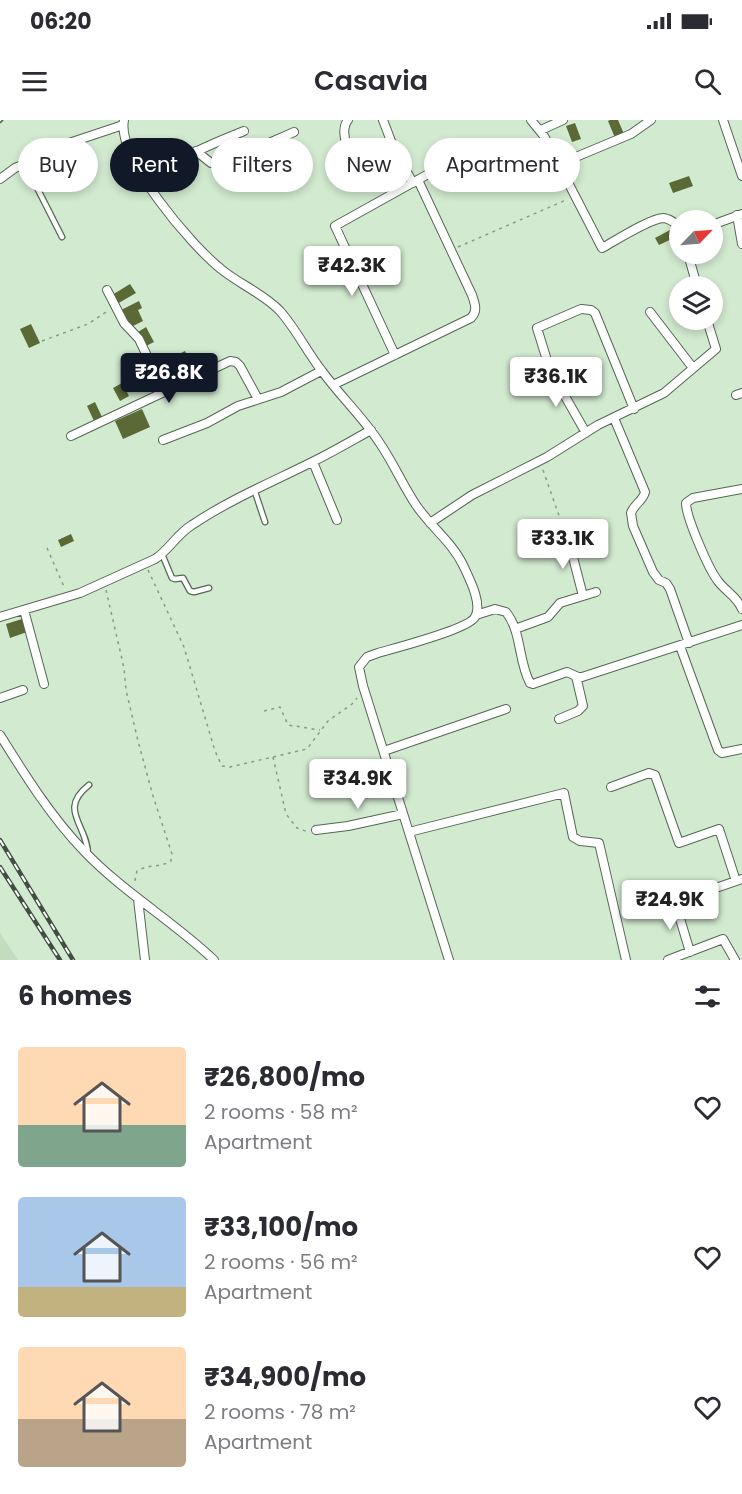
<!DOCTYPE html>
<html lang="en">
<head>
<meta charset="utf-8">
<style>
	body { margin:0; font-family:Poppins,sans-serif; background:#f7f7f7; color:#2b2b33; height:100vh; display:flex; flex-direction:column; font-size:22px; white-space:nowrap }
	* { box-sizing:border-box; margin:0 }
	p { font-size:20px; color:#7c7c81 }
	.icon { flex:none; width:33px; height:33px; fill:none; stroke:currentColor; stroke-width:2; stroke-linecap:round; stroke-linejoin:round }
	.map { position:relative; height:840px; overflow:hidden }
	.sheet { display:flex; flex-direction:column; background:#fff; flex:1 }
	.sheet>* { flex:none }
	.guide { position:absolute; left:18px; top:18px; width:706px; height:54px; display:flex; gap:12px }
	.needle { width:39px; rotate:65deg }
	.fabs { position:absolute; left:669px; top:90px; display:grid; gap:12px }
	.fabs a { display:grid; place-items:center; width:54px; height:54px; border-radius:50%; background:#fff; box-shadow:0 3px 9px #0003; font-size:30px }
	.price { position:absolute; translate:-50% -51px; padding:0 14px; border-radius:6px; background:#fff; color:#222; font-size:20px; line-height:39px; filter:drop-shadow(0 2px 3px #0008) }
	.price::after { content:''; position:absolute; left:50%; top:36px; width:18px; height:14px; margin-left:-9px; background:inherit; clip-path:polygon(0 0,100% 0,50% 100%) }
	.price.selected { background:#111827; color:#fff }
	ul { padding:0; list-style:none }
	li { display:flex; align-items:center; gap:18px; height:150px; padding:0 18px }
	li span { display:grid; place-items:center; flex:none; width:168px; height:120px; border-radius:6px; color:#555 }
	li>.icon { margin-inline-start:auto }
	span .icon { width:72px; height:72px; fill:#fffc; stroke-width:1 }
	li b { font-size:26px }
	h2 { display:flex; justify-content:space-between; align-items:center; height:72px; padding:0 18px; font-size:26px }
	.chip { padding:0 21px; border-radius:27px; background:#fff; box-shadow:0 3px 9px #0003; font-size:21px; line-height:54px }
	.chip.selected { background:#111827; color:#fff }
	.status { display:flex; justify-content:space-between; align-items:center; height:42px; padding:0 30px; background:#fff; direction:ltr }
	.status svg { height:16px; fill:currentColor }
	header { display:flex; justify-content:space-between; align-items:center; height:78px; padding:0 18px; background:#fff; font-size:27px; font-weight:600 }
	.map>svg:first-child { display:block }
	.built { fill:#c0ddbe }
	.building { fill:#5b6936 }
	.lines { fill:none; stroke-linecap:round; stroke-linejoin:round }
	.service-casing { stroke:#536852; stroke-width:7 }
	.minor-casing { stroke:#536852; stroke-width:10 }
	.path { stroke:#899b88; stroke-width:1.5; stroke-dasharray:3 4.5; stroke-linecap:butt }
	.service { stroke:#fff; stroke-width:4.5 }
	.minor { stroke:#fff; stroke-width:8 }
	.rail-casing { stroke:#424e41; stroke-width:4.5 }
	.rail { stroke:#fff; stroke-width:2; stroke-dasharray:7; stroke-linecap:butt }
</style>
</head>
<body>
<div class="status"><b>06:20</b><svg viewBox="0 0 49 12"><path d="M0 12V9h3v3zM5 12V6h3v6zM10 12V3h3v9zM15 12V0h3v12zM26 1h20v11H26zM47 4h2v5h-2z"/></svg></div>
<header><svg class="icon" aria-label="menu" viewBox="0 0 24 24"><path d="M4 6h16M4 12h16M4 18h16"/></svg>Casavia<svg class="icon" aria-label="search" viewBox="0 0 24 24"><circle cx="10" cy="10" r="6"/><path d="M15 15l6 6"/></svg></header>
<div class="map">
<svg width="742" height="840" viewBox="0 0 742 840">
	<rect width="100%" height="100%" fill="#d2ead0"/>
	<!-- built -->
	<path class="built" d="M0 813 18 840H0Z"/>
	<!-- building -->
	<path class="building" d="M610 0H618L624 14 615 18 608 1Z
		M575 3 581 19 572 22 566 6Z
		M689 56 693 66 673 73 669 63Z
		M670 110 674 118 659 125 655 118Z
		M130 164 136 173 117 184 112 175Z
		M139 181 142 188 138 190 143 201 129 208 119 191Z
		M31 204 40 223 29 228 20 209Z
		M146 207 154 222 146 226 138 212Z
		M185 231 196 253 186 257 175 236Z
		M168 246 174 258 162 264 156 252Z
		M122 263 129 276 120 281 113 268Z
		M95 282 102 297 94 301 87 286Z
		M142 289 150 307 123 319 115 301Z
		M71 414 74 421 61 427 58 420Z
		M22 499 27 512 10 518 6 504Z"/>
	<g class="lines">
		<defs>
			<path id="service" d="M25 44 62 117
				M254 369 265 402
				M162 434 172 458 175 459 183 458 190 471 194 472 209 468
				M88 735C88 705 57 690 89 665"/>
			<path id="minor" d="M124 0C116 38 192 126 221 149 239 164 264 174 280 191 296 209 307 232 322 251 340 276 362 296 379 322 393 342 402 364 416 385 430 406 452 422 463 445 469 458 483 484 475 497 469 509 395 528 378 533L367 537 359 547 363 566 449 840
				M348 0C337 13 353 41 360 55
				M383 0 394 29 413 63
				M531 0 544 16 602 128C615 121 649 99 663 98 669 98 675 103 680 107
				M723 0 742 56
				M541 10 563 0
				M196 31 211 43 221 44 294 12
				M559 44 631 14 651 0
				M0 59 15 48 37 39 69 23 123 5
				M148 63C177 38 209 25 244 11
				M737 95 742 124
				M712 105 742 94
				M688 134 697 166
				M107 170 124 203 139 219 164 272
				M650 192 693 248
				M395 235 335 106 457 38
				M333 265 471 198C478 191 475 184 472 175L418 60
				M736 275 742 273
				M614 298 645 372C643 381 634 384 631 393L633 406 653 452 659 460 666 463 670 469 689 523
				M586 313 550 250 537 208 581 189 591 190 595 193 634 289
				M71 316 230 241 236 242 240 246 258 279
				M163 320 207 303 238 286 281 272 321 251
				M313 342 337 400
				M742 369 693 378 686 383C686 397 709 450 718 461 726 472 737 476 742 489
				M430 403 472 375 547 337 598 305 664 273 716 229 707 200
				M568 418 583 476
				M24 490 44 564
				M476 495 495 489 506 492C522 512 518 541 530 563L533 564 567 552 578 557H582L742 505
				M0 497 80 473 155 439C169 430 177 414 192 405 229 380 270 363 310 343 331 333 351 321 371 310
				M515 509 548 497 560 483 596 472
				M680 526 718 630 722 633 742 629
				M0 578 23 570
				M559 599 578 591 583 586 576 556
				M0 615C25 655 51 697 84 731 123 772 173 801 214 840
				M384 631 506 589
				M611 667 649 653 655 655 679 723 719 709 736 761
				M316 710 348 706 403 694
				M409 712 564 673 573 717 580 721 599 723 626 840
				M138 779 145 840
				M690 832 675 782 742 759
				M668 840 723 819 735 840"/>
		</defs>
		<!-- service casing -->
		<use href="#service" class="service-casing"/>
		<!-- minor casing -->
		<use href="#minor" class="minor-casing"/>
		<!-- path -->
		<path class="path" d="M458 127 566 80
			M42 221 88 204 109 190
			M543 350 563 407
			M47 428 65 469
			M148 450 184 527 215 631 222 646 230 647 307 629 328 601 352 584 357 578
			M106 470 124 548 126 570 138 621 153 676 172 734 171 741C160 748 148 744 137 751L134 765
			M264 591 280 587 288 605 320 610
			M273 637 286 694 297 708 308 712"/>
		<!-- service -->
		<use href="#service" class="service"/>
		<!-- minor -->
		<use href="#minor" class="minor"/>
		<defs>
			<path id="rail" d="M0 1 1 0
				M0 720 73 840
				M0 747 60 840"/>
		</defs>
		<!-- rail casing -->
		<use href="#rail" class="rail-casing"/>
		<!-- rail -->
		<use href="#rail" class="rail"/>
	</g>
</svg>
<div class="fabs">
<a><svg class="needle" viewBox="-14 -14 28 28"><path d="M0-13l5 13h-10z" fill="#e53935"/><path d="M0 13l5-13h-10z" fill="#7c7c81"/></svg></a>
<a><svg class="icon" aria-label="layers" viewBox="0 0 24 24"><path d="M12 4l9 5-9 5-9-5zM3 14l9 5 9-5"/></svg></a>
</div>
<b class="price" style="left:352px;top:177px">₹42.3K</b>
<b class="price selected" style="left:169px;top:284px">₹26.8K</b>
<b class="price" style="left:556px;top:288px">₹36.1K</b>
<b class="price" style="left:563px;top:450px">₹33.1K</b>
<b class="price" style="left:358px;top:690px">₹34.9K</b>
<b class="price" style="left:670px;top:811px">₹24.9K</b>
<div class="guide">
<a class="chip">Buy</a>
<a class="chip selected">Rent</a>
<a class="chip">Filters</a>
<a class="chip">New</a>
<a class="chip">Apartment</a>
</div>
</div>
<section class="sheet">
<h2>6 homes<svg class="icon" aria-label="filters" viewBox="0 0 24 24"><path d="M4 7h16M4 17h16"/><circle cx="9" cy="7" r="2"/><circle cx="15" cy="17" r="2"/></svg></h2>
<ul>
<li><span style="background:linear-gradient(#ffd9b3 65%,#7fa58c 0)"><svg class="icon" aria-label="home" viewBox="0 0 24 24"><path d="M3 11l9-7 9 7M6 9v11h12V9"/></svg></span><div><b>₹26,800/mo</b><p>2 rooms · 58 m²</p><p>Apartment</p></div><svg class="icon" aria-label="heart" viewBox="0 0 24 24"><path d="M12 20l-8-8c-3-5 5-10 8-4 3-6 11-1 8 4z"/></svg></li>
<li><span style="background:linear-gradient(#a9c7e8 75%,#c2b280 0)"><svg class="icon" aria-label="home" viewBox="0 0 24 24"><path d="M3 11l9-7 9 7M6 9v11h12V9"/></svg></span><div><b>₹33,100/mo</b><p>2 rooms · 56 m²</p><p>Apartment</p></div><svg class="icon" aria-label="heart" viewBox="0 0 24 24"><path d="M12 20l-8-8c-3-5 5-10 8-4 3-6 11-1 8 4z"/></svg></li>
<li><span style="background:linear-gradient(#ffd9b3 60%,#b9a48a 0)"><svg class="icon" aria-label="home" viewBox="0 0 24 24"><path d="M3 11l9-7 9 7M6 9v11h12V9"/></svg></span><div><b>₹34,900/mo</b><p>2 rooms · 78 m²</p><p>Apartment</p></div><svg class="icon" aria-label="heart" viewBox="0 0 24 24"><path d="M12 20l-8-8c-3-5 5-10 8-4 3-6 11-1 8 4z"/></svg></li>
</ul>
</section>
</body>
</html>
